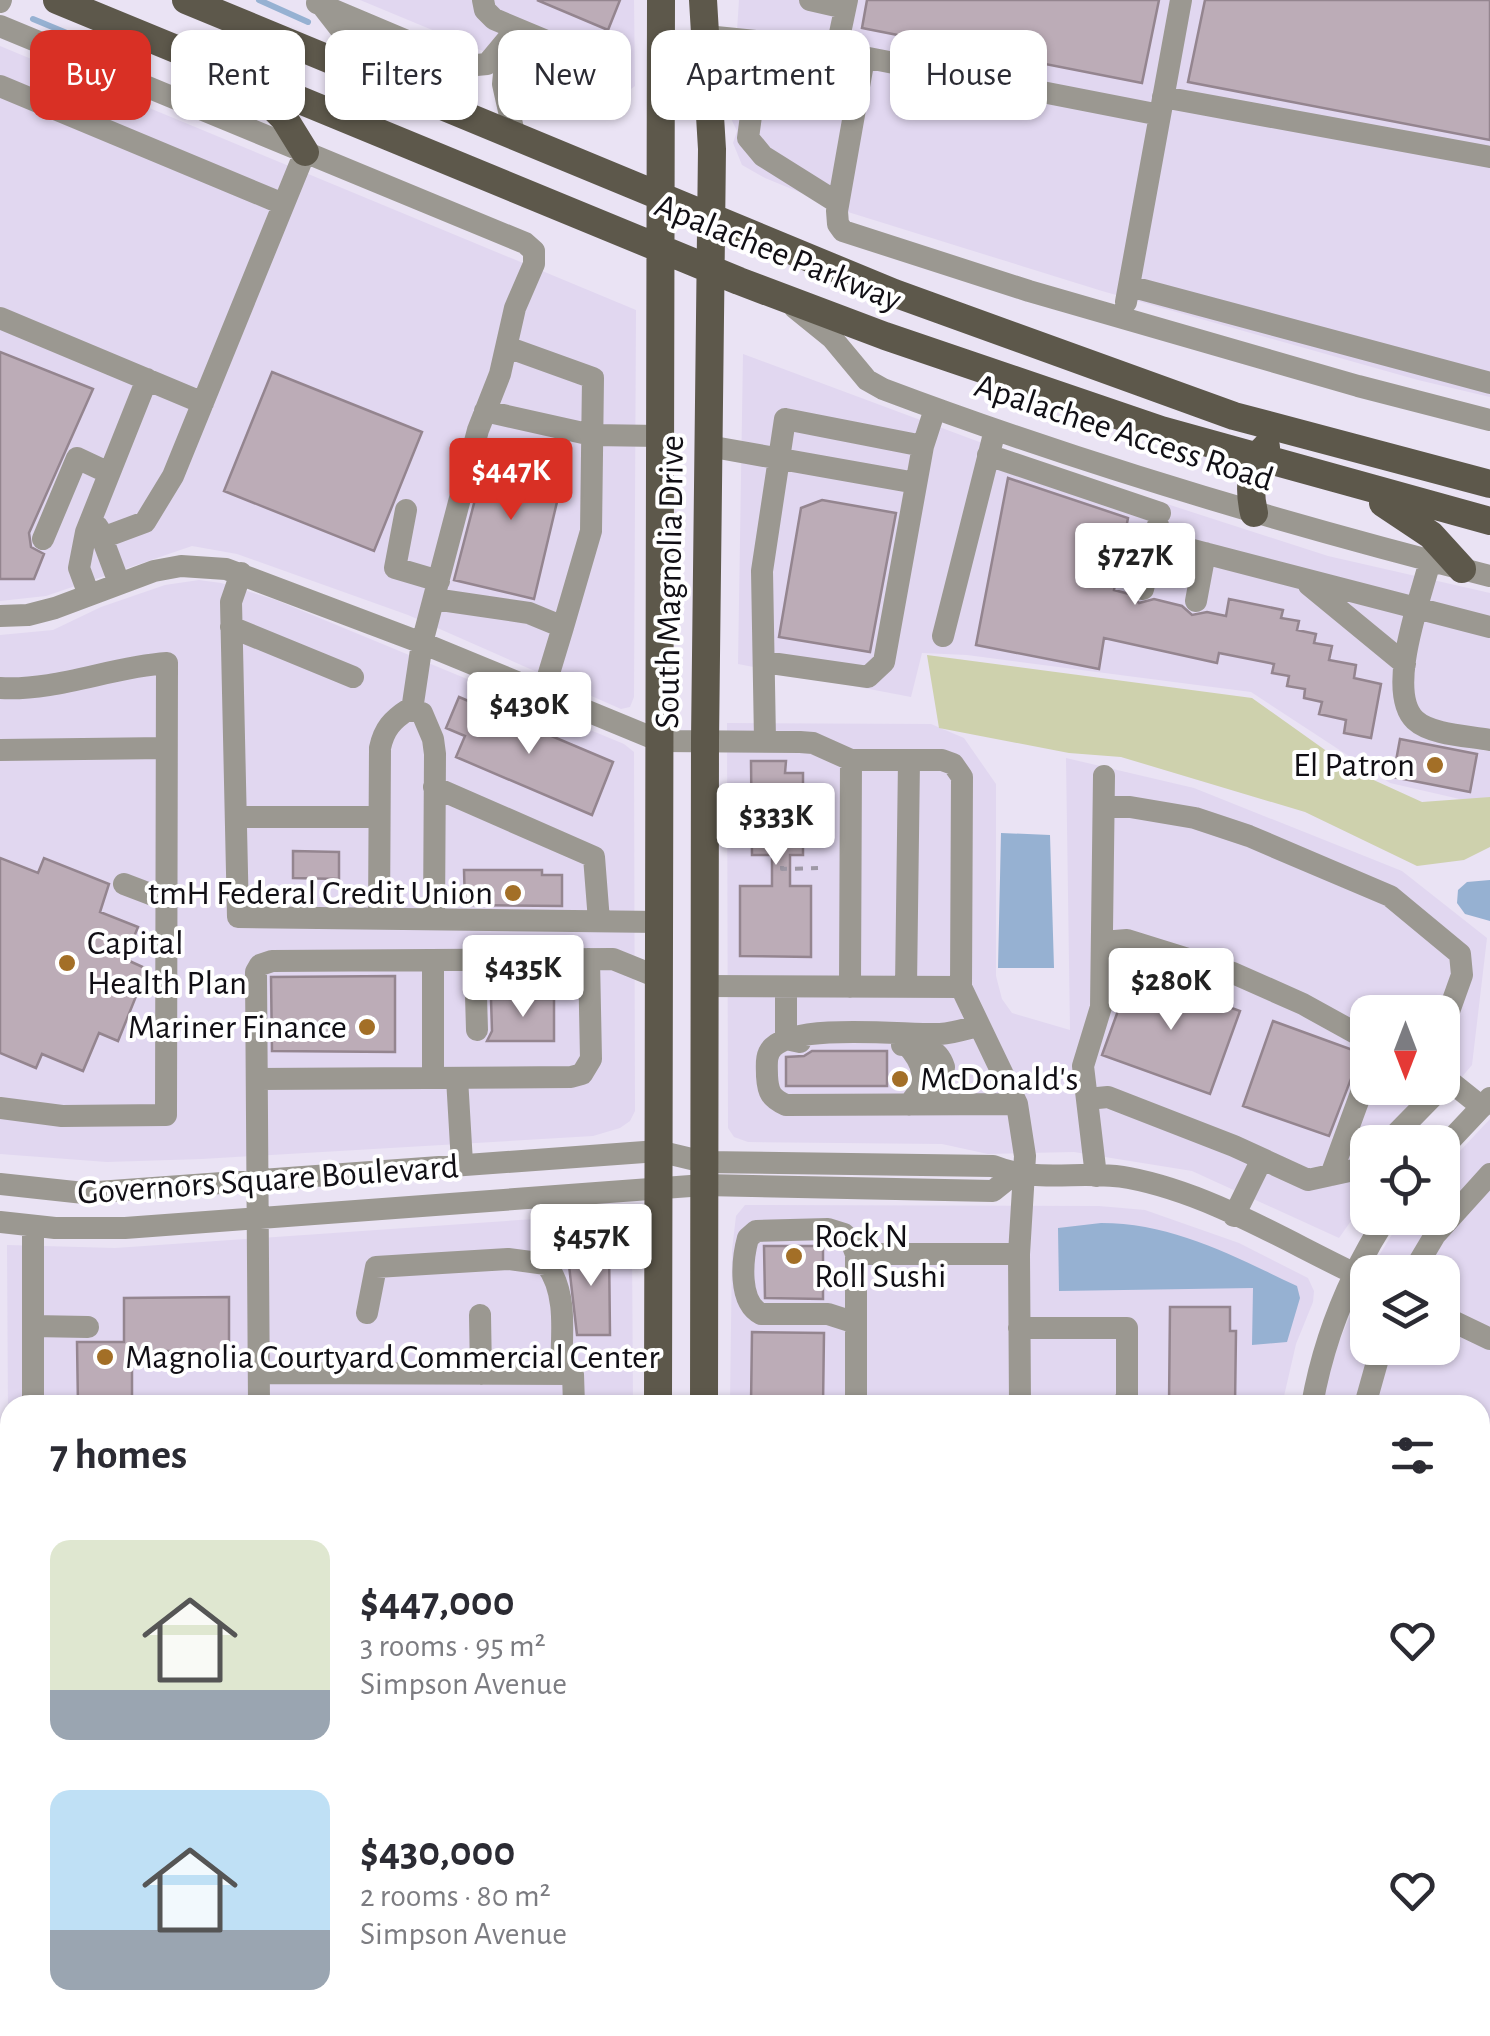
<!DOCTYPE html>
<html lang="en">
<head>
<meta charset="utf-8">
<style>
	body { margin:0; font-family:"Alegreya Sans",sans-serif; background:#f2f2f3; color:#2b2b33; height:100vh; display:flex; flex-direction:column; font-size:38px; white-space:nowrap }
	* { box-sizing:border-box; margin:0 }
	p { font-size:32px; color:#7c7c81 }
	.icon { flex:none; width:55px; height:55px; fill:none; stroke:currentColor; stroke-width:2; stroke-linecap:round; stroke-linejoin:round }
	.map { position:relative; flex:1; overflow:hidden }
	.side { position:absolute; left:0px; top:1395px; width:1490px; height:642px; display:flex; flex-direction:column; background:#fff; border-radius:30px 30px 0 0; box-shadow:0 2px 8px #0004 }
	.side>* { flex:none }
	.hud { position:absolute; left:30px; top:30px; width:1430px; height:90px; display:flex; gap:20px }
	.needle { width:65px; rotate:180deg }
	.controls { position:absolute; left:1350px; top:995px; display:grid; gap:20px }
	.controls a { display:grid; place-items:center; width:110px; height:110px; border-radius:20px; background:#fff; box-shadow:0 2px 8px #0004; font-size:50px }
	.price { position:absolute; translate:-50% -85px; padding:0 22px; border-radius:10px; background:#fff; color:#222; font-size:32px; line-height:65px; filter:drop-shadow(0 2px 5px #0008) }
	.price::after { content:''; position:absolute; left:50%; top:60px; width:30px; height:22px; margin-left:-15px; background:inherit; clip-path:polygon(0 0,100% 0,50% 100%) }
	.price.current { background:#d93025; color:#fff }
	ul { padding:0; list-style:none }
	li { display:flex; align-items:center; gap:30px; height:250px; padding:0 50px }
	li span { display:grid; place-items:center; flex:none; width:280px; height:200px; border-radius:20px; color:#555 }
	li>.icon { margin-inline-start:auto }
	span .icon { width:120px; height:120px; fill:#fffc; stroke-width:1 }
	li b { font-size:42px }
	h2 { display:flex; justify-content:space-between; align-items:center; height:120px; padding:0 50px; font-size:42px }
	.tag { padding:0 35px; border-radius:20px; background:#fff; box-shadow:0 2px 8px #0004; font-size:35px; line-height:90px }
	.tag.current { background:#d93025; color:#fff }
	.map>svg:first-child { display:block }
	.built { fill:#e1d7f0; fill-rule:evenodd }
	.green { fill:#ced1ad }
	.water { fill:#96b1d2 }
	.lines { fill:none; stroke-linecap:round; stroke-linejoin:round }
	.stream { stroke:#96b1d2; stroke-width:6 }
	.building { fill:#bcacb7; stroke:#94858f; stroke-width:2.5 }
	.path { stroke:#9e98a5; stroke-width:4; stroke-dasharray:8 8; stroke-linecap:butt }
	.minor { stroke:#9b9891; stroke-width:22 }
	.major { stroke:#5d584b; stroke-width:28 }
	.poi-dot { fill:#a36f27; stroke:#fff; stroke-width:4 }
	.labels { text-anchor:middle; dominant-baseline:central; stroke-width:8; stroke-linejoin:round; paint-order:stroke }
	.street-label { font-size:35px; fill:#110f15; stroke:#fff }
	.poi-label { font-size:35px; fill:#110f15; stroke:#fff; text-anchor:start }
</style>
</head>
<body>
<div class="map">
<svg width="1490" height="2036" viewBox="0 0 1490 2036">
	<rect width="100%" height="100%" fill="#eae3f4"/>
	<!-- built -->
	<path class="built" d="M360 0H634L635 86 611 104Z
		M739 0H1490V397L1418 380 1102 291 848 212 765 178 742 165 733 143 737 131 726 108 735 62Z
		M0 46 636 310 634 697 630 707 621 709 408 615 237 554 192 546 46 596 0 601Z
		M743 354 1009 453 1328 556 1490 593V806L1390 783 1251 692 967 655 922 653 911 697 738 664Z
		M199 580 221 583 276 600 624 744 634 752 635 1111 630 1121 620 1128 593 1136 202 1159 107 1162 0 1154V635L53 630 101 607 165 585Z
		M727 723 931 724 964 738 996 784V976L1002 999 1012 1013 1070 1030 1066 758 1194 788 1402 871 1487 938 1472 1065 1406 1142H1368L1367 1198 1339 1238 1192 1171 1074 1152 988 1154 942 1144 748 1142 734 1137 728 1128ZM1368 1012H1442V1088H1368Z
		M1490 1119V1828H1480V1405H1323L1325 1387 1339 1342 1367 1276 1368 1348H1442V1272H1369L1402 1218H1442L1443 1169Z
		M745 1205 1099 1206 1145 1210 1239 1243 1308 1278 1314 1291 1313 1302 1296 1344 1282 1405H730L732 1250 736 1216Z
		M593 1215 628 1227 632 1242 633 1405H10V1761L7 1245 115 1248Z
		M0 1948 10 1951V2028H636V2036H0Z
		M727 2028H1081V2036H727Z"/>
	<!-- green -->
	<path class="green" d="M927 655 1252 698 1356 772 1422 802 1490 797V847L1464 860 1417 866 1305 812 1121 757 1069 753 939 728Z"/>
	<!-- water -->
	<path class="water" d="M1001 833 1050 835 1054 968H998Z
		M1490 880V921L1465 914 1457 903 1458 890 1467 882Z
		M1101 1223C1173 1223 1233 1256 1297 1286L1300 1298 1287 1342 1252 1345 1253 1288 1059 1291 1058 1228Z"/>
	<g class="lines">
		<!-- stream -->
		<path class="stream" d="M259 0 308 22
			M33 19 132 60"/>
	</g>
	<!-- building -->
	<path class="building" d="M537 0H620L608 30Z
		M867 0H1159L1142 83 862 28Z
		M1205 0H1490V140L1188 82Z
		M0 352 93 389 29 533 31 547 44 554 34 579H0Z
		M272 372 422 432 374 551 224 491Z
		M489 446 566 464 534 599 454 580Z
		M1008 478 1128 518 1114 590 1129 594 1139 603 1154 599 1182 606 1192 615 1207 612 1226 616 1229 599 1283 610 1281 618 1299 621 1297 630 1316 634 1314 643 1332 646 1329 660 1356 665 1354 678 1381 684 1371 738 1344 733 1346 720 1319 714 1322 702 1304 698 1305 689 1287 686 1289 676 1272 673 1274 664 1219 653 1217 663 1104 638 1099 669 976 645Z
		M822 500 896 513 870 652 779 637 801 508Z
		M459 697 613 762 592 815 456 757 465 736 446 728Z
		M1400 739 1477 754 1470 792 1393 777Z
		M751 761H786L785 773H803V855H790V886H811V957L740 956V886H772V855H752Z
		M293 851 339 852V879L293 878Z
		M0 858 38 873 44 858 109 884 100 912 138 927 125 959 147 969 118 1041 99 1033 83 1071 42 1054 36 1068 0 1053Z
		M464 870H542V875H562V906L465 905Z
		M1132 972 1240 1011 1210 1094 1102 1055Z
		M395 976V1052L272 1051 271 977Z
		M491 999H554V1041H487L492 1031Z
		M1273 1021 1361 1053 1329 1136 1243 1106Z
		M812 1051H887V1086H786V1057L804 1056Z
		M764 1246H823V1299L765 1298Z
		M609 1247 610 1335H577L567 1248Z
		M229 1297V1351H132V1405H78L77 1342H124V1298Z
		M1170 1307H1230V1331H1236L1235 1405H1169Z
		M752 1332 824 1333 823 1405H751Z"/>
	<g class="lines">
		<!-- path -->
		<path class="path" d="M782 866V869L818 868"/>
		<!-- minor -->
		<path class="minor" d="M319 0 317 3 466 66 487 64 507 40
			M483 0 485 10 494 19 618 71
			M810 0 845 8
			M0 2 1 0
			M324 8 359 53 388 80
			M0 26 525 243 534 251V264L515 308 500 374 478 430 422 643 412 710
			M706 36 807 46 1160 115
			M761 42 748 138 763 156 838 203
			M507 43 503 84 515 138
			M836 52 847 0
			M864 58 837 211 838 224 843 231 1029 291 1358 386 1490 420
			M0 86 283 204
			M1163 97 1490 157
			M1129 286 1490 383
			M1126 302 1181 0
			M795 308 832 338 867 380 883 389C1082 464 1285 524 1490 576
			M0 318 203 403
			M507 347 593 378 591 531 563 627
			M485 411 592 435 660 436
			M708 446 916 483
			M988 455 1160 513
			M406 510 395 568 439 581
			M98 527 119 583
			M102 538 145 522 173 476 305 152
			M43 539 77 458 109 473
			M1154 540 1490 627
			M1430 561C1421 597 1385 691 1415 720 1431 735 1469 736 1490 740
			M241 573 231 602 238 917 660 922
			M1309 585 1405 664
			M1143 589 1158 525
			M89 595 79 568 86 532 147 379
			M434 599 529 613 563 627 543 693
			M1196 601 1205 553
			M0 616 28 615 55 608 154 571 181 566 226 569 422 643 660 741 800 742 813 743 851 760H942L953 764 962 777 961 987 1017 1104 1025 1156 1019 1254 1020 1405
			M231 627 353 677
			M943 636 995 430
			M764 662 868 677 884 662 923 446 935 409
			M0 688C58 691 110 667 167 663L166 1115 62 1116 0 1108
			M765 740 762 571 785 419 923 446
			M0 750 166 748
			M434 787 594 857 599 921
			M1104 807H1130L1195 818 1249 836 1390 896 1460 954 1462 975 1442 1031
			M236 817H379
			M124 884 166 900
			M379 918 380 748C384 729 392 720 409 709L422 713 433 739 435 754 434 919
			M1102 942 1127 940 1233 973 1303 1004 1368 1040
			M475 960 477 1030
			M433 961V1078
			M704 986 961 987
			M786 987V1039L800 1042
			M850 987 851 760
			M906 987 909 760
			M978 1026C966 1029 953 1033 940 1034 903 1035 799 1023 773 1047 765 1055 767 1065 767 1076 768 1093 771 1098 786 1105L1017 1104
			M902 1045C921 1045 938 1047 944 1067 940 1087 927 1097 909 1105
			M907 1045C925 1065 928 1081 911 1102
			M1442 1075 1482 1107
			M457 1078 462 1163
			M258 1079 571 1077 582 1074 591 1059 589 959
			M1087 1099 1108 1097 1234 1146 1308 1180 1363 1168 1368 1163
			M1388 1142 1441 1088
			M1442 1149 1490 1098
			M1331 1175 1368 1074
			M1096 1176 1083 1066 1101 1007 1104 776
			M0 1184 84 1193 658 1151 704 1162 993 1166C1036 1184 1084 1169 1129 1178 1213 1194 1290 1244 1368 1280
			M1234 1216 1262 1159
			M0 1222 55 1228H125L704 1185 993 1191 1013 1175
			M856 1254H1019
			M1413 1272 1435 1235 1490 1174
			M367 1313 376 1267 508 1259 546 1264C569 1294 561 1339 561 1374
			M480 1315 481 1374
			M1442 1316 1490 1339
			M856 1323 828 1314H761C738 1302 742 1260 748 1238L756 1231 828 1229 844 1234 851 1241 856 1254V1405
			M33 1326 88 1327
			M1019 1328H1127V1395L1124 1405
			M259 1373 573 1374 574 1405
			M33 1405V1226
			M259 1405 256 972 260 965 272 961 613 959 660 978
			M1312 1405C1324 1337 1349 1276 1386 1218
			M1365 1405 1381 1348
			M1490 1466V1597
			M1480 1793H1490
			M1480 1848H1490
			M0 1980 10 1985
			M167 2028V2036
			M231 2028V2036
			M287 2028V2036
			M363 2028V2036
			M448 2028V2036
			M607 2028V2036
			M863 2028 864 2036
			M1047 2028V2036
			M1094 2028V2036
			M104 2036V2028
			M818 2036V2028"/>
		<!-- major -->
		<path class="major" d="M57 0 739 281 885 336 1161 430 1490 521
			M186 0 894 293 1234 416 1490 484
			M703 0 712 149 705 740 704 1405
			M252 86 284 118 305 152
			M1383 503 1431 535 1462 569
			M1254 513C1249 492 1249 463 1266 447
			M658 1405 661 0
			M0 1851H10
			M0 1886H10
			M657 2028V2036
			M702 2036V2028"/>
	</g>
	<!-- markers -->
	<g class="poi-dot">
		<circle cx="1435" cy="765" r="10"/>
		<circle cx="513" cy="893" r="10"/>
		<circle cx="67" cy="963" r="10"/>
		<circle cx="367" cy="1027" r="10"/>
		<circle cx="900" cy="1079" r="10"/>
		<circle cx="794" cy="1256" r="10"/>
		<circle cx="105" cy="1357" r="10"/>
	</g>
	<g class="labels">
		<!-- street labels -->
		<g class="street-label">
			<text transform="translate(778 253) rotate(22)">Apalachee Parkway</text>
			<text transform="translate(1124 433) rotate(18)">Apalachee Access Road</text>
			<text transform="translate(670 582) rotate(-89)">South Magnolia Drive</text>
			<text transform="translate(268 1180) rotate(-4)">Governors Square Boulevard</text>
		</g>
		<!-- poi labels -->
		<g class="poi-label">
			<text x="1415" y="765" text-anchor="end">El Patron</text>
			<text x="493" y="893" text-anchor="end">tmH Federal Credit Union</text>
			<text x="87" y="943">Capital<tspan x="87" dy="40">Health Plan</tspan></text>
			<text x="347" y="1027" text-anchor="end">Mariner Finance</text>
			<text x="920" y="1079">McDonald's</text>
			<text x="814" y="1236">Rock N<tspan x="814" dy="40">Roll Sushi</tspan></text>
			<text x="125" y="1357">Magnolia Courtyard Commercial Center</text>
		</g>
	</g>
</svg>
<div class="controls">
<a><svg class="needle" viewBox="-14 -14 28 28"><path d="M0-13l5 13h-10z" fill="#e53935"/><path d="M0 13l5-13h-10z" fill="#7c7c81"/></svg></a>
<a><svg class="icon" aria-label="locate" viewBox="0 0 24 24"><circle cx="12" cy="12" r="6"/><path d="M12 2v4M12 18v4M2 12h4M18 12h4"/></svg></a>
<a><svg class="icon" aria-label="layers" viewBox="0 0 24 24"><path d="M12 4l9 5-9 5-9-5zM3 14l9 5 9-5"/></svg></a>
</div>
<b class="price current" style="left:511px;top:523px">$447K</b>
<b class="price" style="left:1135px;top:608px">$727K</b>
<b class="price" style="left:529px;top:757px">$430K</b>
<b class="price" style="left:776px;top:868px">$333K</b>
<b class="price" style="left:523px;top:1020px">$435K</b>
<b class="price" style="left:1171px;top:1033px">$280K</b>
<b class="price" style="left:591px;top:1289px">$457K</b>
<div class="hud">
<a class="tag current">Buy</a>
<a class="tag">Rent</a>
<a class="tag">Filters</a>
<a class="tag">New</a>
<a class="tag">Apartment</a>
<a class="tag">House</a>
</div>
<section class="side">
<h2>7 homes<svg class="icon" aria-label="filters" viewBox="0 0 24 24"><path d="M4 7h16M4 17h16"/><circle cx="9" cy="7" r="2"/><circle cx="15" cy="17" r="2"/></svg></h2>
<ul>
<li><span style="background:linear-gradient(#dfe7d0 75%,#9aa5b1 0)"><svg class="icon" aria-label="home" viewBox="0 0 24 24"><path d="M3 11l9-7 9 7M6 9v11h12V9"/></svg></span><div><b>$447,000</b><p>3 rooms · 95 m²</p><p>Simpson Avenue</p></div><svg class="icon" aria-label="heart" viewBox="0 0 24 24"><path d="M12 20l-8-8c-3-5 5-10 8-4 3-6 11-1 8 4z"/></svg></li>
<li><span style="background:linear-gradient(#bfe0f5 70%,#9aa5b1 0)"><svg class="icon" aria-label="home" viewBox="0 0 24 24"><path d="M3 11l9-7 9 7M6 9v11h12V9"/></svg></span><div><b>$430,000</b><p>2 rooms · 80 m²</p><p>Simpson Avenue</p></div><svg class="icon" aria-label="heart" viewBox="0 0 24 24"><path d="M12 20l-8-8c-3-5 5-10 8-4 3-6 11-1 8 4z"/></svg></li>
</ul>
</section>
</div>
</body>
</html>
